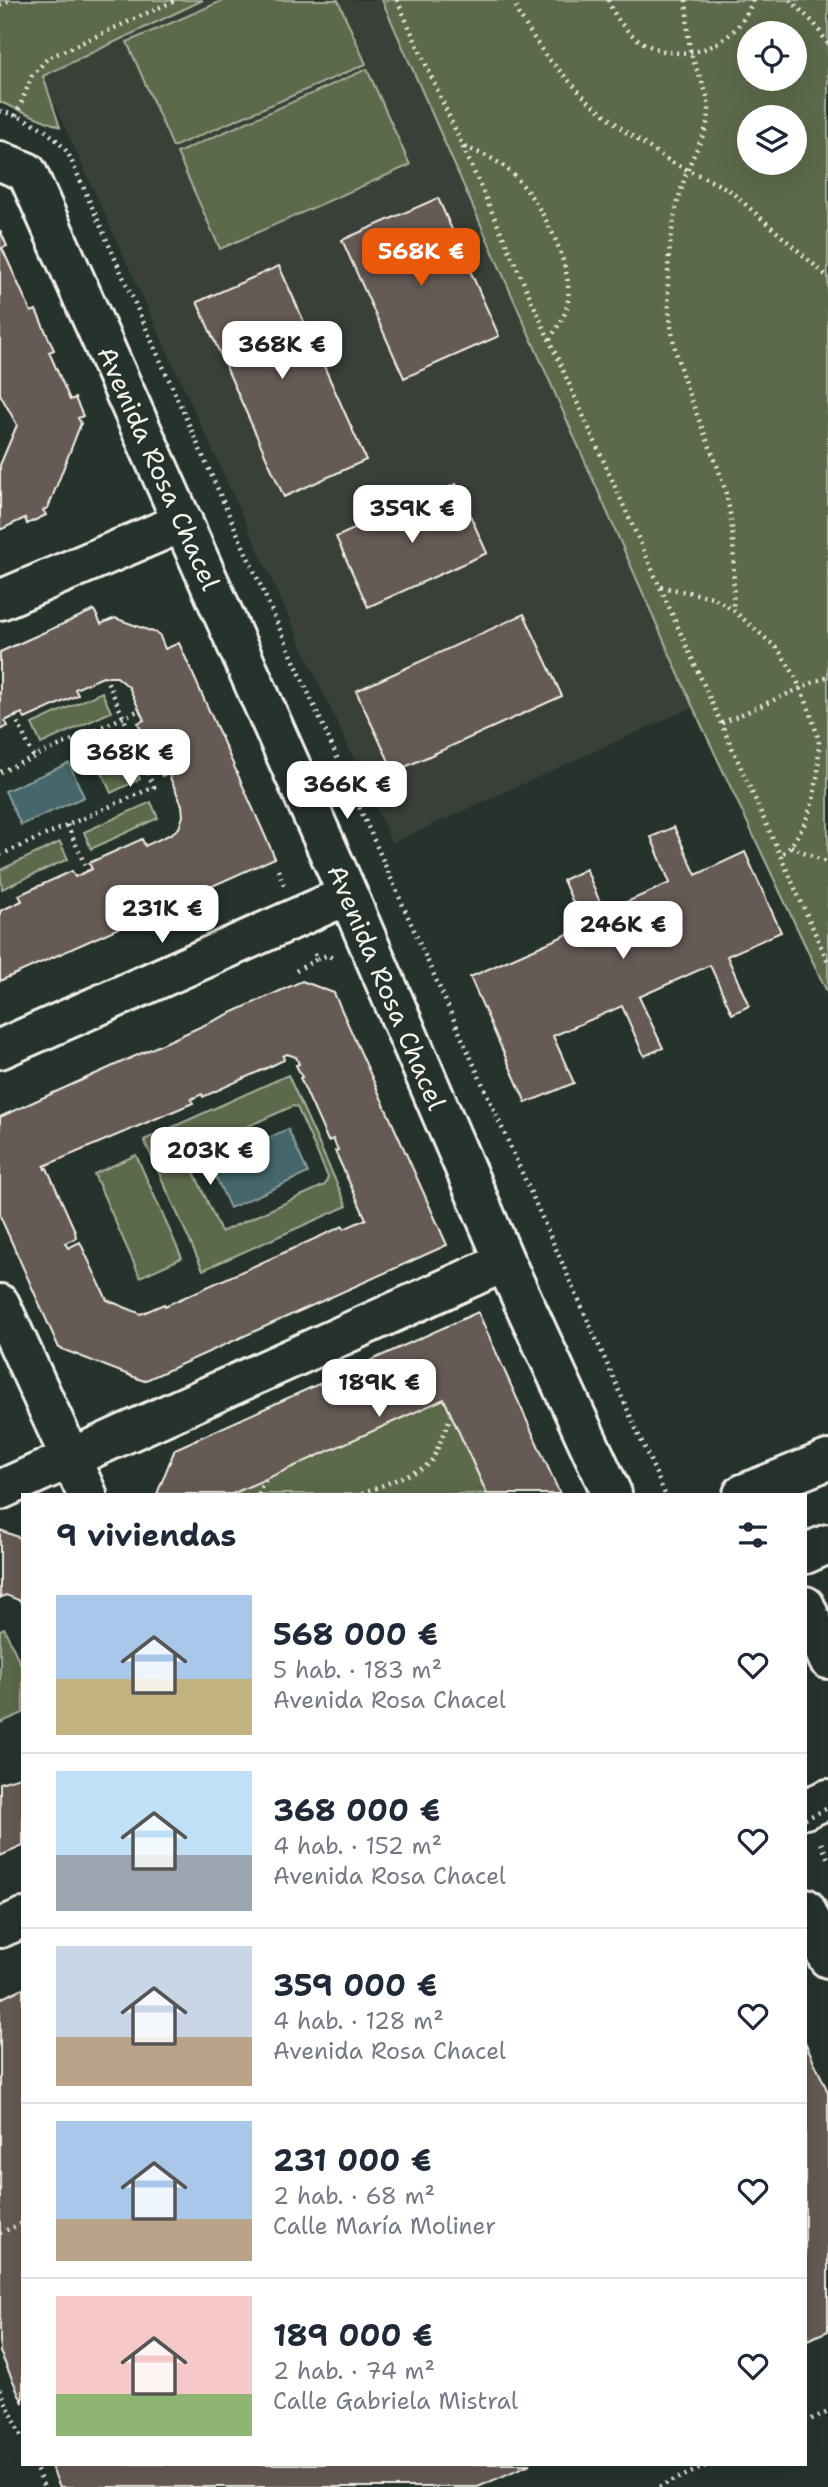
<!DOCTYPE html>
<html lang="es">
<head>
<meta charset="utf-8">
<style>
	body { margin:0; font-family:"Shantell Sans",sans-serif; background:#f6f6f7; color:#1f2937; height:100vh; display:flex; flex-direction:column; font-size:26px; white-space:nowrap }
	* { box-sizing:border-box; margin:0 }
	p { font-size:23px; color:#747a83 }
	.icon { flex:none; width:38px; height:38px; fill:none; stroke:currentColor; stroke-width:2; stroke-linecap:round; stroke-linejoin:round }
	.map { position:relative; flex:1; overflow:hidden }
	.sheet { position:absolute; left:21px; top:1493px; width:786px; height:973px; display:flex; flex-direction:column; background:#fff; border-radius:0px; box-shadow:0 7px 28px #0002 }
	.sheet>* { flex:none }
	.tools { position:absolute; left:737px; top:21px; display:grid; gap:14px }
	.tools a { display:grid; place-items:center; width:70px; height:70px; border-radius:50%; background:#fff; box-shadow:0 7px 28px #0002; font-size:35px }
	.price { position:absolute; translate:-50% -60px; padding:0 16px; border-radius:14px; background:#fff; color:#222; font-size:23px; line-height:46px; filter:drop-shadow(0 2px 4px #0008) }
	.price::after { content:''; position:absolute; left:50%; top:42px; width:21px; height:16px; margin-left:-10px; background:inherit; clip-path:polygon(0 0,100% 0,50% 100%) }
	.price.selected { background:#ea580c; color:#fff }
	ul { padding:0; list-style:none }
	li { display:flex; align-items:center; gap:21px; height:175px; padding:0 35px }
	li+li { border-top:2px solid #e0e1e3 }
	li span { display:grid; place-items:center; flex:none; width:196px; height:140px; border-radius:0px; color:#555 }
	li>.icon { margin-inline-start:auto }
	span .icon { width:84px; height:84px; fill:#fffc; stroke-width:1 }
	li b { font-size:30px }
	h2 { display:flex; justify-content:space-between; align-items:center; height:84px; padding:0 35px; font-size:30px }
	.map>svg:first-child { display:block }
	.built { fill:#393f39 }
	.green { fill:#5c6b4c; stroke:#a8ae9a; stroke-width:2; fill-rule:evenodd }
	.water { fill:#44666a; stroke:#8a9e9c; stroke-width:2 }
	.building { fill:#665a54; stroke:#f4f1e8; stroke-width:2; fill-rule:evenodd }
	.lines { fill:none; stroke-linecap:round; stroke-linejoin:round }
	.minor-casing { stroke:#f4f1e8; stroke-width:44 }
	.path { stroke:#f4f1e8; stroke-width:4.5; stroke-dasharray:2 5; stroke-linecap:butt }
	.minor { stroke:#26332d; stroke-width:38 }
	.path-bridge { stroke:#f4f1e8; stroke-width:4.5; stroke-dasharray:2 5; stroke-linecap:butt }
	.labels { text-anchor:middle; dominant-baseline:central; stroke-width:5; stroke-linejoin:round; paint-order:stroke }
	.street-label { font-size:26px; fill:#f4f1e8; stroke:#26332d }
</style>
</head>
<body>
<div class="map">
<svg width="828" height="2487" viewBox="0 0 828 2487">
	<rect width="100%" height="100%" fill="#26332d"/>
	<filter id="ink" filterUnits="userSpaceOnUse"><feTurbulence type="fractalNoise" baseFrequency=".0143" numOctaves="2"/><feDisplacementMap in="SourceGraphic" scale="14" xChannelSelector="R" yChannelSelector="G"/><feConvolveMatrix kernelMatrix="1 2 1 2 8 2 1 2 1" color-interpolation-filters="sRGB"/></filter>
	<g filter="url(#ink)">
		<!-- built -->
		<path class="built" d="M203 0H382L693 707 392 843 42 77Z"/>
		<!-- green -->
		<path class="green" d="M0 0H203L43 76 60 127 0 102Z
			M224 0H338L366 64 173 147 127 42Z
			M382 0H828V994L693 707ZM749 33H794V79H749ZM749 117H794V163H749Z
			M367 69 410 165 220 249 177 153Z
			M102 692 111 712 41 744 32 724Z
			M119 733 140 779 111 793 90 746Z
			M151 802 158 818 91 849 84 832Z
			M60 842 68 859 2 889 0 870Z
			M288 1075 347 1206 203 1270 144 1140ZM293 1106 297 1107 328 1177 325 1185 221 1232 186 1154Z
			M136 1155 182 1258 140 1277 94 1174Z
			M444 1399 487 1494H232Z
			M4 1628 23 1669V1713L0 1723V1630Z"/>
		<!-- water -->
		<path class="water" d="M69 763 84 797 21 825 5 791Z
			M288 1129 308 1173 230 1208 210 1164Z"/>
		<!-- building -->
		<path class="building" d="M438 198 499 336 404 378 342 240Z
			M0 230 7 246 2 248 31 312 36 310 54 350 49 352 70 400 75 398 83 416 78 418 81 423 48 508 43 510 46 515 27 524 25 518 0 530V465L17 425 0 394Z
			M279 266 366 460 284 497 197 302Z
			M456 484 487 553 368 607 336 537Z
			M94 610 101 624 115 618 159 634 165 649 179 643 275 858 0 981V911L22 901 19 895 72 871 75 877 88 871 92 869 89 863 142 839 145 846 171 834 179 828 183 816 182 805 168 773 162 776 138 723 144 720 129 687 117 677H103L75 689 78 695 25 719 22 713 15 716 5 721 8 726 0 730V652Z
			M524 614 562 696 394 772 356 691Z
			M674 827 696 875 745 852 781 932 727 956 749 1006 732 1014 710 965 639 997 663 1048 644 1056 622 1006 553 1036 574 1083 526 1103 470 977 584 927 563 880 586 869 604 912 670 883 651 837Z
			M302 981 334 993 447 1245 144 1381 59 1348 0 1216V1117ZM287 1054 296 1057 299 1064 296 1065 302 1077 300 1078 328 1141 333 1139 338 1150 335 1151 366 1219 344 1229 343 1226 165 1306 164 1304 141 1314 107 1300 80 1242 68 1248 65 1243 76 1238 75 1231 47 1168 45 1169 44 1166 193 1103 191 1099 202 1094 203 1097 271 1066 284 1060 283 1056Z
			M478 1312 560 1494H487L444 1399 232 1494H157L175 1449Z
			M0 1530 23 1539V1605L21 1601 6 1595 0 1598Z
			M23 1776V1846L0 1856V1783Z
			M23 1988V2403L0 2352V1999Z
			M805 2042 828 2092V2331L805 2341Z
			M50 2464H530L478 2487H60Z"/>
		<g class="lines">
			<defs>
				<path id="minor" d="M0 161 27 172 348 895 505 1262 612 1494
					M0 600 183 522
					M0 1049 348 895
					M0 1304 87 1494
					M0 1490 505 1262
					M743 1494 828 1460
					M805 1554 828 1544
					M805 1606 828 1659
					M805 1809 828 1799
					M805 1908 828 1958
					M0 1928 23 1918"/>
			</defs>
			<!-- minor casing -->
			<use href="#minor" class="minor-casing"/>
			<!-- path -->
			<path class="path" d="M397 0 828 962
				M514 0 519 15 545 55 585 98 626 132 671 162 728 189 828 277
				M608 0C635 70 726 71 753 0
				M686 0C688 17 687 37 691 53 696 72 708 89 709 109 709 131 695 149 688 169 669 219 663 279 672 332 680 385 707 433 723 483 736 525 734 567 733 610
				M790 0 814 23 828 44
				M0 5 11 0
				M0 111C30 119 48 128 68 153L665 1494
				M16 116 32 76 48 58 176 0
				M465 147C476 152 489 156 499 163 533 185 573 259 568 300 567 314 558 326 550 339
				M661 587 713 597 733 610 778 649 794 674 808 706 819 740 818 773 813 801 805 823 791 846 781 855
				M105 676 139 753
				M15 716 34 758
				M722 723 828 676
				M0 772 140 710
				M67 825 88 871
				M791 846 828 863
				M0 855 154 787 139 753 149 748
				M278 870 284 885
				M317 959 328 955 332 958
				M296 971 317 959 314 951
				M258 1494 266 1479
				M362 1494 424 1468 433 1459 451 1416
				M821 1843 828 1859
				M0 2233 23 2223
				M0 2389 23 2440
				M805 2422 828 2412
				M34 2464 44 2487
				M659 2487 710 2464"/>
			<!-- minor -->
			<use href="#minor" class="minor"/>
			<!-- path-bridge -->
			<path class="path-bridge" d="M805 1819 828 1808"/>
		</g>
	</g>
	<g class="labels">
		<!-- street labels -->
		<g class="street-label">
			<text transform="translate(159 468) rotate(66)">Avenida Rosa Chacel</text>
			<text transform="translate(387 987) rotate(67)">Avenida Rosa Chacel</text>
		</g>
	</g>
</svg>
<div class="tools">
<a><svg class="icon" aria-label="locate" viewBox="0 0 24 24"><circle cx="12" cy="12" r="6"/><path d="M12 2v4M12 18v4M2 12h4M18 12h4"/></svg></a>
<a><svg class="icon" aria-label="layers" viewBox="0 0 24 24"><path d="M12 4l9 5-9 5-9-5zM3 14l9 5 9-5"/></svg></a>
</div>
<b class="price selected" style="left:421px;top:288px">568K €</b>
<b class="price" style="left:282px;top:381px">368K €</b>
<b class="price" style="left:412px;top:545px">359K €</b>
<b class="price" style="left:130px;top:789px">368K €</b>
<b class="price" style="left:347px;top:821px">366K €</b>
<b class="price" style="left:162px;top:945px">231K €</b>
<b class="price" style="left:623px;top:961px">246K €</b>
<b class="price" style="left:210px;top:1187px">203K €</b>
<b class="price" style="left:379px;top:1419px">189K €</b>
<section class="sheet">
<h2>9 viviendas<svg class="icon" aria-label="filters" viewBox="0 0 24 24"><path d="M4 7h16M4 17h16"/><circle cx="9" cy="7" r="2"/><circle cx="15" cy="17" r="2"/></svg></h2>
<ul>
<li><span style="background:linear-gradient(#a9c7e8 60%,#c2b280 0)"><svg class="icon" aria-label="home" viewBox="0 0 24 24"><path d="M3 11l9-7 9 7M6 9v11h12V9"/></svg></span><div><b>568 000 €</b><p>5 hab. · 183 m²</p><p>Avenida Rosa Chacel</p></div><svg class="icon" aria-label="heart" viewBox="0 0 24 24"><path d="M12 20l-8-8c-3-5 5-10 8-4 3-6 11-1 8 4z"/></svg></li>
<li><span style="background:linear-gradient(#bfe0f5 60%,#9aa5b1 0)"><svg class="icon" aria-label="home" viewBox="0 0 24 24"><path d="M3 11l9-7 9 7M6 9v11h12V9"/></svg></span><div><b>368 000 €</b><p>4 hab. · 152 m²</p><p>Avenida Rosa Chacel</p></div><svg class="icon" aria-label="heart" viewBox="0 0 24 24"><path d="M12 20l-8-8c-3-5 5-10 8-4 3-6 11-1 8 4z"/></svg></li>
<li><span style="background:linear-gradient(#c9d6e8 65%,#b9a48a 0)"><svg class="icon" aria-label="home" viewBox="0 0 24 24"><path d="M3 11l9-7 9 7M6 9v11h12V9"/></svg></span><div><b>359 000 €</b><p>4 hab. · 128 m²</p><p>Avenida Rosa Chacel</p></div><svg class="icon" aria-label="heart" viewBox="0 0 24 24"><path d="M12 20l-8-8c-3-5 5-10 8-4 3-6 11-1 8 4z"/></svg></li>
<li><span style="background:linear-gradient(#a9c7e8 70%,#b9a48a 0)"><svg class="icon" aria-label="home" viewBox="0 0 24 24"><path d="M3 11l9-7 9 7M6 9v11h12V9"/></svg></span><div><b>231 000 €</b><p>2 hab. · 68 m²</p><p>Calle María Moliner</p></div><svg class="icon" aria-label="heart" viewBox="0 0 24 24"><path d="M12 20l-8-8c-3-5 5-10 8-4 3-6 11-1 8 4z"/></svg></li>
<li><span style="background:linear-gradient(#f6c9c9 70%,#8fb573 0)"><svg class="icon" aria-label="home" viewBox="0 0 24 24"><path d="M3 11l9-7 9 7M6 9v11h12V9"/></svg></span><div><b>189 000 €</b><p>2 hab. · 74 m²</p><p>Calle Gabriela Mistral</p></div><svg class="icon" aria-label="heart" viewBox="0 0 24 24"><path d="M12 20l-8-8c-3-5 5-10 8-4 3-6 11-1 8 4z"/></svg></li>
</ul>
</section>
</div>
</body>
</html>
